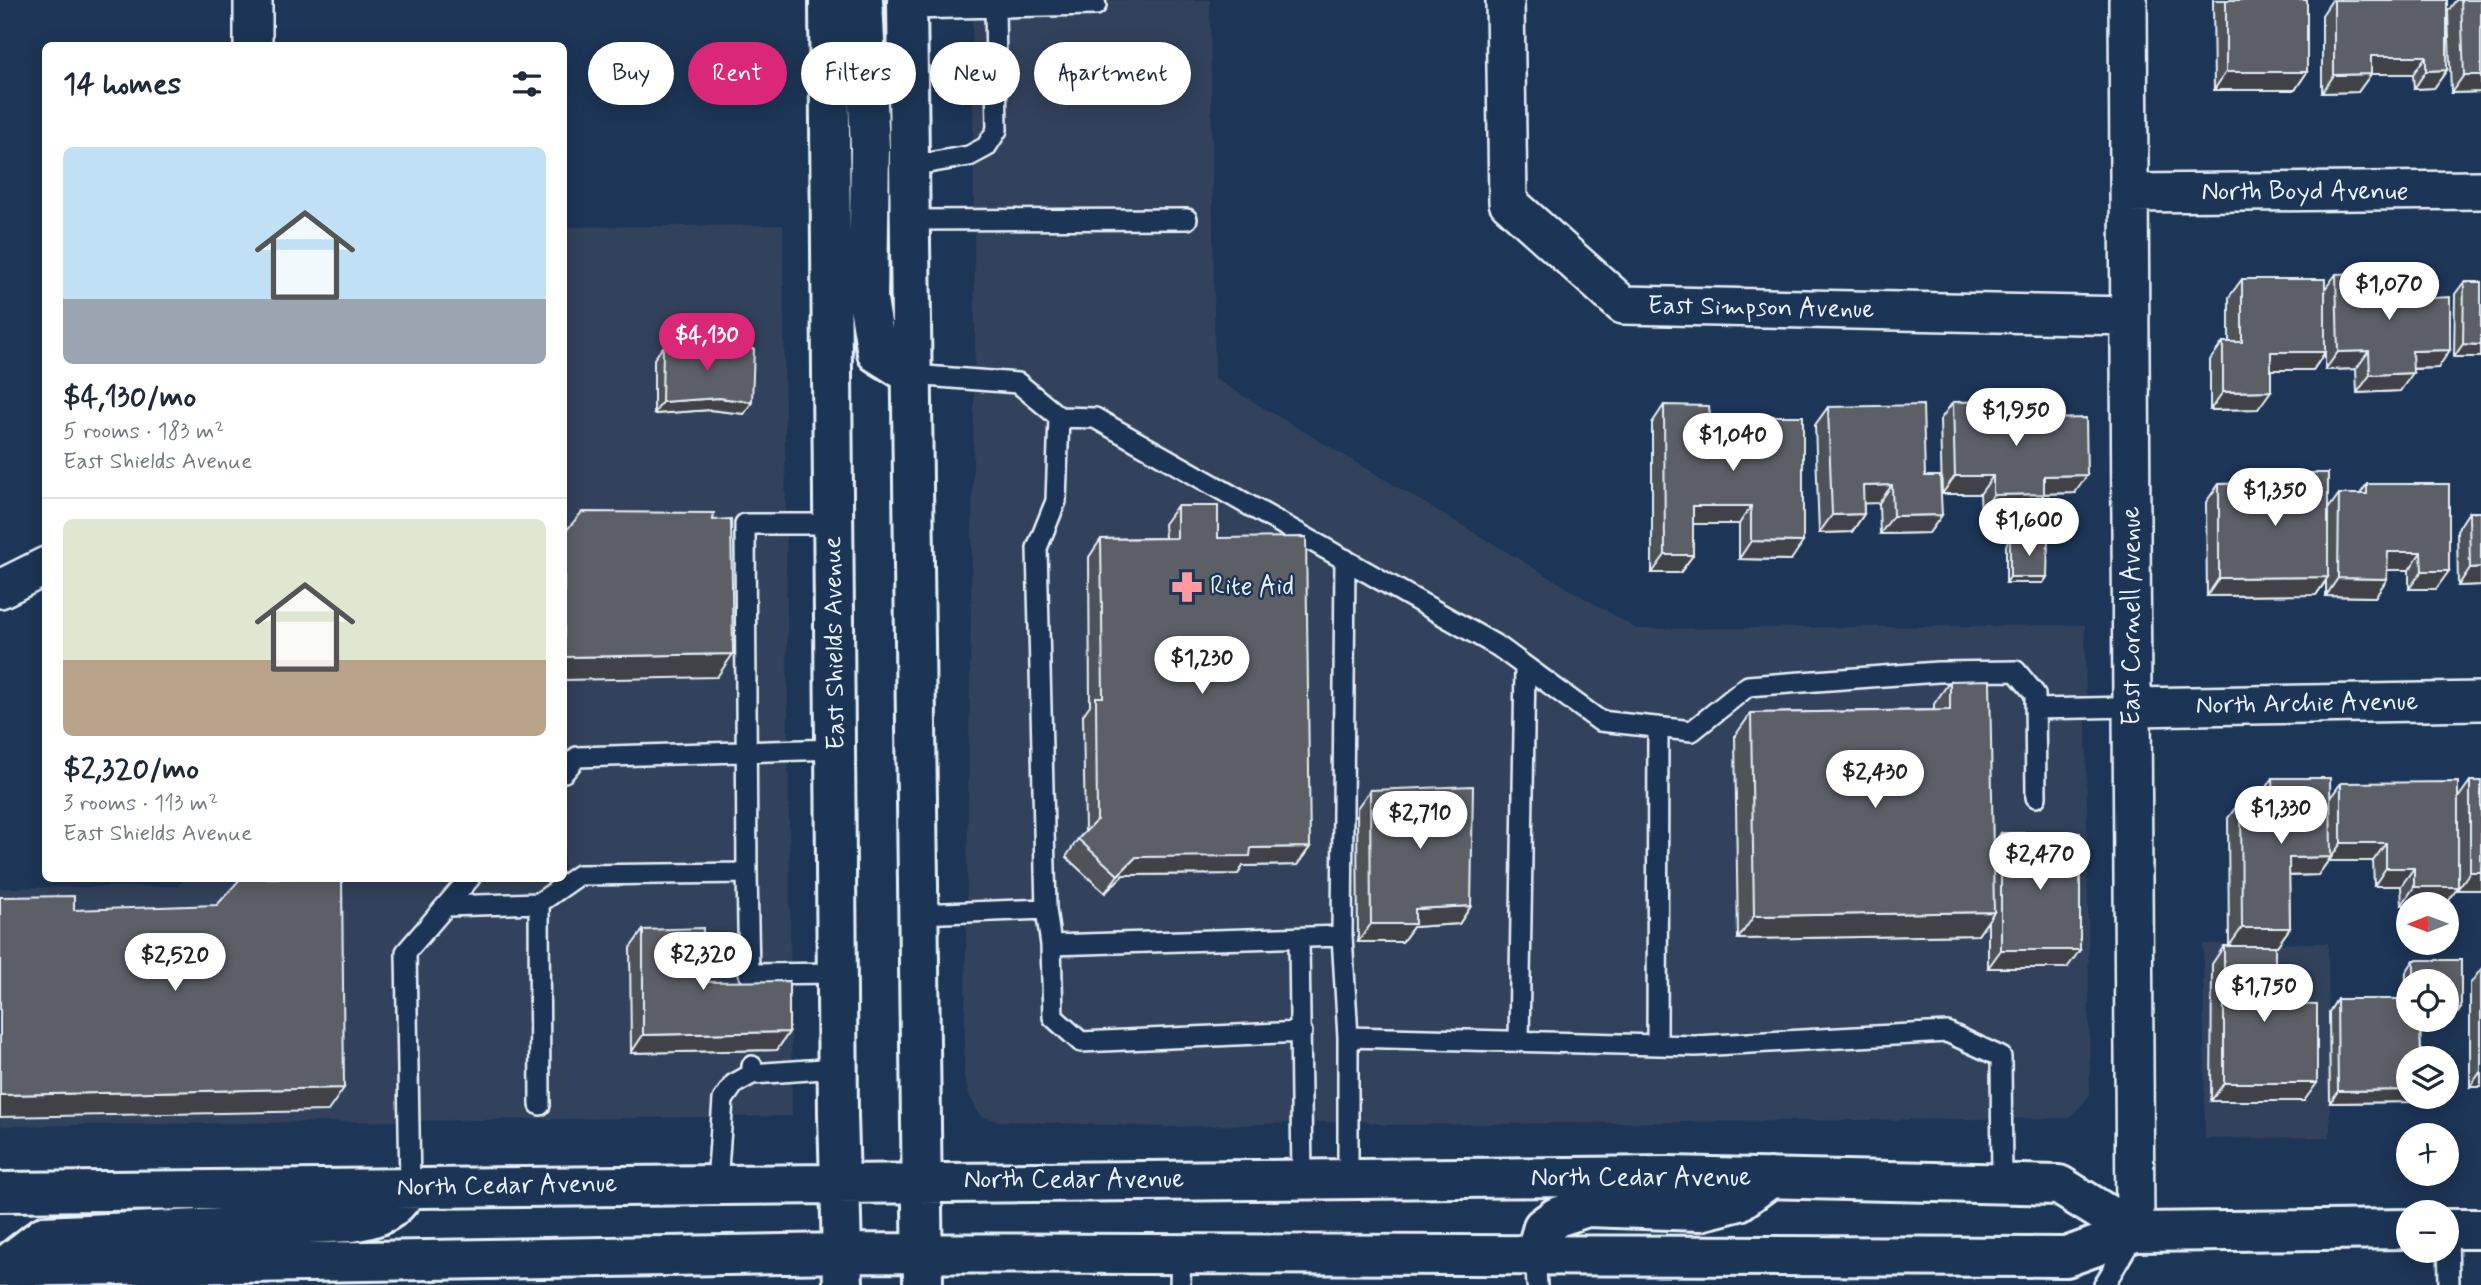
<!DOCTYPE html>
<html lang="en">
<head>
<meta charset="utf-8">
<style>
	body { margin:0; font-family:Mynerve,sans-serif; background:#f6f6f7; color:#1f2937; height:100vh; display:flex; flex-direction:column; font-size:26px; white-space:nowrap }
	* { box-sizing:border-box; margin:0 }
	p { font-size:23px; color:#747a83 }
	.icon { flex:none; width:38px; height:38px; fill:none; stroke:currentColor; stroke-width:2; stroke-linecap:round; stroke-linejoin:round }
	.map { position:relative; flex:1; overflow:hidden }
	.side { position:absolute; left:42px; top:42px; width:525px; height:840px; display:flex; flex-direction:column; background:#fff; border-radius:10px; box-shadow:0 4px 18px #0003 }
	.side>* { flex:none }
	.top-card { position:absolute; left:588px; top:42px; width:665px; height:63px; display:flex; gap:14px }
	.needle { width:46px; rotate:269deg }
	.controls { position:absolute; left:2396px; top:892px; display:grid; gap:14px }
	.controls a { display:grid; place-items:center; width:63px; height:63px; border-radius:50%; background:#fff; box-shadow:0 4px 18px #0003; font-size:35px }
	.price { position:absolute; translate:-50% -60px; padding:0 16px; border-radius:24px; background:#fff; color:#222; font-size:23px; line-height:46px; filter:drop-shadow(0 2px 4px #0008) }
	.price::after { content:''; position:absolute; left:50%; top:42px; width:21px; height:16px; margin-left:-10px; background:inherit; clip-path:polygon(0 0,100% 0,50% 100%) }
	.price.selected { background:#db2777; color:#fff }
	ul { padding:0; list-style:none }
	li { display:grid; align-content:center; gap:14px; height:371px; padding:0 21px }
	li+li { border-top:2px solid #e0e1e3 }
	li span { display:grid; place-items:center; height:217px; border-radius:10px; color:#555 }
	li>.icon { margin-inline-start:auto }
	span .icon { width:126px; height:126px; fill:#fffc; stroke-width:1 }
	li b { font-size:30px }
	h2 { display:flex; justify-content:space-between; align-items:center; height:84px; padding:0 21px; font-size:30px }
	.tag { padding:0 24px; border-radius:32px; background:#fff; box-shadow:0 4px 18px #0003; font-size:24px; line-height:63px }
	.tag.selected { background:#db2777; color:#fff }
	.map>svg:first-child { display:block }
	.built { fill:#30425c }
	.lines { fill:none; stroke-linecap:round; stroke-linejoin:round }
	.service-casing { stroke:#e8f1f8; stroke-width:24 }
	.minor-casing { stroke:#e8f1f8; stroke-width:42 }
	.secondary-casing { stroke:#e8f1f8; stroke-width:44 }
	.service { stroke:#1d3557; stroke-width:19 }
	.minor { stroke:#1d3557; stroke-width:37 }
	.secondary { stroke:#1d3557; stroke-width:38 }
	.wall { fill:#4f5258; stroke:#e8f1f8; stroke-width:2; fill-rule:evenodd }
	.shaded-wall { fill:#404247; stroke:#e8f1f8; stroke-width:2 }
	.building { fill:#5c5f66; stroke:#e8f1f8; stroke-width:2 }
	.labels { text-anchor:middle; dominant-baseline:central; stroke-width:5; stroke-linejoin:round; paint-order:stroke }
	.street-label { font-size:26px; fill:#e8f1f8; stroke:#1d3557 }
	.poi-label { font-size:26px; fill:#e8f1f8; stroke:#1d3557; text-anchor:start }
</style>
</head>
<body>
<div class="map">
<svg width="2481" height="1285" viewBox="0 0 2481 1285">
	<rect width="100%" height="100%" fill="#1d3557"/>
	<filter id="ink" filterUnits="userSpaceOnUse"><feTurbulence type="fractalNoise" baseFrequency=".0143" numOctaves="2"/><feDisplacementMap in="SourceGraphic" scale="14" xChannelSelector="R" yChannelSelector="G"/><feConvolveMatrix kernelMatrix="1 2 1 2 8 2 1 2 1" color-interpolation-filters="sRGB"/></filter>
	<g filter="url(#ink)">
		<!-- built -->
		<path class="built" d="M972 0H1210L1215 379 1637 629 2085 625 2090 1095 2070 1118 1384 1125 1364 1121 1167 1127 1000 1121 980 1116 970 1097 964 1078 975 333Z
			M783 225 792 1116 0 1126V888L178 886 185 878H564V227Z
			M2328 943 2330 1137 2205 1139 2203 944Z"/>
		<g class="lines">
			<defs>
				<path id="service" d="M907 9 1096 5
					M910 166 969 156 986 147 997 130 995 7
					M910 220 1187 219
					M912 375 1018 383 1059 417
					M1345 559 1342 936 1348 1037V1179
					M2035 709 2132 707
					M564 772 577 757 836 749
					M747 873 749 974 838 973
					M539 903 579 875 747 873 745 524H833
					M446 906 539 903 540 1105
					M918 914 1046 909
					M1299 938 1302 1179
					M1051 945 1342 936
					M1302 1032 1081 1042 1053 1017 1051 945 1046 909 1037 548 1056 501 1059 417 1095 418 1499 647 1600 721 1692 731 1748 686 1938 672 2016 671 2035 694 2036 797
					M1348 1037 1696 1046 1947 1032 2001 1057 2002 1184
					M1519 1041 1525 667
					M1657 1045 1658 727
					M752 1066V1074L838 1068
					M717 1183 723 1100 734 1084 752 1074
					M410 1187 406 952 470 878
					M2448 1229 2449 1285
					M1535 1255 1537 1285
					M1180 1285 1181 1254
					M2104 1285 2134 1235"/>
				<path id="minor" d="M253 0V46
					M1505 0 1508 202 1623 305 2130 316
					M2128 0 2135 1232
					M2129 193 2481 190
					M0 589 46 566
					M2132 707 2481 701"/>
				<path id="secondary" d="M829 0 838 1115 843 1285
					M863 0 870 147 868 300 877 353 912 375
					M907 0 923 1285
					M0 1192 1670 1176 2059 1185 2135 1232
					M2446 1229H2481
					M1535 1255 1543 1227 1557 1217 1587 1207 1700 1211 1739 1201 1770 1178
					M0 1267 842 1253 2066 1257 2135 1232 2408 1229
					M4 1267 44 1236 351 1222C382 1216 391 1214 410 1187"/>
			</defs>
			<!-- service casing -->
			<use href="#service" class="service-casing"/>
			<!-- minor casing -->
			<use href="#minor" class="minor-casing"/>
			<!-- secondary casing -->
			<use href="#secondary" class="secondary-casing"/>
			<!-- service -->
			<use href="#service" class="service"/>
			<!-- minor -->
			<use href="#minor" class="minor"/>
			<!-- secondary -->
			<use href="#secondary" class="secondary"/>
		</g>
		<!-- wall -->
		<path class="wall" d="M2213 0H2307V72L2295 90H2214Z
			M2332 0H2447V70L2434 88 2414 89 2413 74H2371L2358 92 2322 93V15Z
			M2456 0H2481V92L2451 93 2448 11Z
			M2336 274 2390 286 2415 299 2438 368 2413 369 2400 391 2357 393 2356 369 2325 370V353L2313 370H2271L2258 409 2210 410V360L2223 342H2229V297L2242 279 2325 289Z
			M2464 282 2481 357H2454L2455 294Z
			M663 347 752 402 744 414 710 410 654 414V359Z
			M1953 402 2002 420 2075 493 2044 494 2031 512 1981 513 1980 494H1942L1940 420Z
			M1664 405 1710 416 1791 560 1739 559V524H1693V555L1680 573H1652V423Z
			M1828 407 1925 476 1942 515 1929 533 1880 534 1879 503H1864V514L1852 532 1819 533 1815 425Z
			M2280 473 2328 509 2339 494H2360L2367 484H2449L2436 589H2409V570H2387V579L2375 597 2326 596V581L2316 595 2207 596 2206 502 2219 484 2273 483Z
			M1177 506 1218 538 1310 847 1297 865 1243 866 1238 874 1123 875 1105 893 1066 857 1078 839 1085 832 1083 715 1090 705 1089 557 1101 539 1165 538 1164 524Z
			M2469 512 2481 585 2458 586 2457 530Z
			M2010 538 2047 577 2043 583H2006V545Z
			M1950 681 1993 844 2001 833 2067 968H1988V921L1978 935 1738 939 1735 736 1751 713 1934 710V704Z
			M2273 778 2330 798 2341 783 2458 798 2470 781H2481V890H2457V889L2402 905 2401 886H2374L2373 861 2329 860 2318 875 2289 876 2290 928 2277 946H2270L2275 1004 2304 1101H2211L2212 964 2224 946H2229L2228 818 2241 800H2261V796Z
			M1370 790 1471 906 1459 924 1413 927 1402 942H1358L1357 808Z
			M643 930 703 982 789 1032 777 1050 631 1053 630 948Z
			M2414 960H2461V1008L2452 1021 2411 1020V1026H2420L2421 1059H2408V1097H2416L2413 1102 2330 1103 2329 1012 2337 999H2405L2406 972ZM2408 982H2446V1020H2408Z
			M2481 969V1087H2470V984Z"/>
		<!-- shaded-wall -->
		<path class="shaded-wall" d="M2371 56H2426L2413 74H2359Z
			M2447 70 2434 88 2414 89 2426 71Z
			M2226 72H2307L2295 90H2214Z
			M2371 74 2358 92 2322 93 2334 75Z
			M2464 75H2481V92L2451 93Z
			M2463 344 2481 345V357H2454Z
			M2450 350 2438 368 2400 369 2412 351Z
			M2369 351 2356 369 2325 370 2338 352Z
			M2271 352H2325L2313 370H2258Z
			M2413 373 2400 391 2357 393 2370 375Z
			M2271 391 2258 409 2210 410 2223 392Z
			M719 398 752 402 744 414 710 410 654 414 662 402Z
			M2087 475 2075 493 2031 494 2044 476Z
			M1955 476H1993L1980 494H1942Z
			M1892 485 1879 503 1851 504 1863 486Z
			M2044 494 2031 512 1981 513 1993 495Z
			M1693 506H1751L1739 524H1681Z
			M1864 514 1852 532 1819 533 1832 515Z
			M1942 515 1929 533 1880 534 1893 516Z
			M1751 541 1803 542 1791 560 1739 559Z
			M2388 552H2421L2409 570H2375Z
			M1665 555H1693L1680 573H1652Z
			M2481 567V585L2458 586 2470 568Z
			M2422 571H2449L2436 589H2409Z
			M2010 577H2047L2043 583H2006Z
			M2328 577 2316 595 2207 596 2219 578Z
			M2338 578 2387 579 2375 597 2326 596Z
			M733 654 717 677 564 680V657Z
			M2341 843H2386L2373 861H2329Z
			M1310 847 1297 865 1243 866 1238 874 1123 875 1105 893 1118 875 1136 857 1251 848Z
			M2331 857 2318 875 2276 876 2289 858Z
			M2386 868H2414L2401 886H2374Z
			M2470 872H2481V890H2457Z
			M2414 887H2458L2446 905H2402Z
			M1471 906 1459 924 1413 927 1402 942H1358L1371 924 1415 909Z
			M1994 912 1978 935 1738 939 1754 916Z
			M2242 928H2290L2277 946H2229Z
			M2001 950H2080L2067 968H1988Z
			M2446 1008H2461L2452 1021 2405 1020H2446Z
			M789 1032 777 1050 631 1053 643 1035Z
			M2481 1071V1087H2470Z
			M2224 1083H2317L2304 1101H2211Z
			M344 1088 328 1111 0 1117V1095Z
			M2408 1090V1097H2416L2413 1102 2330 1103 2338 1091Z"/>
		<!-- building -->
		<path class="building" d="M2226 0H2307V72H2226Z
			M2334 0H2447V70L2426 71V56H2371V74L2334 75Z
			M2461 0H2481V75H2464Z
			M2389 272 2390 286 2415 285V299L2450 297V350L2412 351 2413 373 2370 375 2369 351 2338 352 2336 274Z
			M2242 279H2325V352H2271V391L2223 392V342H2242Z
			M2464 282H2481V345L2463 344Z
			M720 346 754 349 752 402 719 398 662 402 663 347Z
			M2001 401 2002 420 2086 418 2087 475 2044 476V494L1993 495V476H1955L1953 402Z
			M1664 405 1709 406 1710 416H1803V542L1751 541V506H1693V555H1665Z
			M1923 405 1925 476H1940L1942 515 1893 516 1892 485 1863 486 1864 514 1832 515 1828 407Z
			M2280 473H2328V577L2219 578V484L2280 483Z
			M2367 484H2449V571H2422L2421 552H2388L2387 579 2338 578 2339 494H2367Z
			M1177 506H1218V538L1306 537 1310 847 1251 848 1250 856 1136 857 1118 875 1078 839 1097 820 1096 697H1103L1101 539 1177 538Z
			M582 512 714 513 713 520 731 519 733 654 564 657V533Z
			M2469 512H2481V567L2470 568Z
			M2010 538 2048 539 2047 577H2010Z
			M1990 680 1994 912 1754 916 1751 713 1950 710V681Z
			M2273 778H2330L2331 857 2289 858 2290 928H2242L2241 800 2274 799Z
			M2470 781H2481V872H2470Z
			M2458 782V887H2414V868H2386V843H2341V783Z
			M1473 786 1471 906 1415 909V924H1371L1370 790Z
			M2001 833H2080V950H2001Z
			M241 878H342L344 1088 0 1095V897L74 896V910L217 905Z
			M703 928V982L789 981V1032L643 1035V930Z
			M2224 946H2275V1004L2317 1005V1083H2224Z
			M2414 960H2461V1008H2446V982H2414Z
			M2337 999H2408V1020H2411V1026H2420L2421 1059H2408V1090L2338 1091Z"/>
	</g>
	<!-- icons -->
	<defs>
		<symbol id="pharmacy-bare" viewBox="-9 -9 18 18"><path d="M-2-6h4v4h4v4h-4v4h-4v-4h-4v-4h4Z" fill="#ff9aa2" stroke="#1d3557" stroke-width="2.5" paint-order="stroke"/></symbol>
	</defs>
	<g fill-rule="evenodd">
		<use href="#pharmacy-bare" x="1165" y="565" width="44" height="44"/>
	</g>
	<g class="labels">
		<!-- street labels -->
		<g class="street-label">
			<text x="2305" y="192">North Boyd Avenue</text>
			<text transform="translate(1761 308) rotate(1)">East Simpson Avenue</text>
			<text transform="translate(2132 616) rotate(-90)">East Cornell Avenue</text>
			<text transform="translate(835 643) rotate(-91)">East Shields Avenue</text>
			<text transform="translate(2307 704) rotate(-1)">North Archie Avenue</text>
			<text x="1641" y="1178">North Cedar Avenue</text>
			<text x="1074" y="1180">North Cedar Avenue</text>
			<text transform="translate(507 1186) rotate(-1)">North Cedar Avenue</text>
		</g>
		<!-- poi labels -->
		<g class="poi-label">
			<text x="1210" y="587">Rite Aid</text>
		</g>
	</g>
</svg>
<div class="controls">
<a><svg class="needle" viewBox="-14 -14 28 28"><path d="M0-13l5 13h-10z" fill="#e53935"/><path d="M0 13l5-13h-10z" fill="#747a83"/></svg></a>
<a><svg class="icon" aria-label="locate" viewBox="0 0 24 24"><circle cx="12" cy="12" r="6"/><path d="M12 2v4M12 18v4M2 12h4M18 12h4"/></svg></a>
<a><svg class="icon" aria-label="layers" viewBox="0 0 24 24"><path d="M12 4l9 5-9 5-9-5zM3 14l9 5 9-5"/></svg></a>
<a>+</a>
<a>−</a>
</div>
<b class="price" style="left:2389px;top:322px">$1,070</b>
<b class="price selected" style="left:707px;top:373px">$4,130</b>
<b class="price" style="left:2016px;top:448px">$1,950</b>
<b class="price" style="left:1733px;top:473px">$1,040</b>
<b class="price" style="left:2275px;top:528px">$1,350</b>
<b class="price" style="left:2029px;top:558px">$1,600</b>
<b class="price" style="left:1202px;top:696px">$1,230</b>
<b class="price" style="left:1875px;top:810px">$2,430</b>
<b class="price" style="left:2281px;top:846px">$1,330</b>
<b class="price" style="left:1420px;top:851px">$2,710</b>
<b class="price" style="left:2040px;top:892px">$2,470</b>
<b class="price" style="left:703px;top:992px">$2,320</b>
<b class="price" style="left:175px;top:993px">$2,520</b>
<b class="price" style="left:2264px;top:1024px">$1,750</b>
<div class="top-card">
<a class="tag">Buy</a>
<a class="tag selected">Rent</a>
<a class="tag">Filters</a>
<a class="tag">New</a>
<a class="tag">Apartment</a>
</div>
<section class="side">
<h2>14 homes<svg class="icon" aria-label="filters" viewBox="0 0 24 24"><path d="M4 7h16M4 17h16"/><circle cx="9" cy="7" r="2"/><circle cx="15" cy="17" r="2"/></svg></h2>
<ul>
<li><span style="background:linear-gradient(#bfe0f5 70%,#9aa5b1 0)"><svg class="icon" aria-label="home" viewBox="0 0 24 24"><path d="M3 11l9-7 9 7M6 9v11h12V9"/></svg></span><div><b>$4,130/mo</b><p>5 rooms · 183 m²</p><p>East Shields Avenue</p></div></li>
<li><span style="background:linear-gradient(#dfe7d0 65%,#b9a48a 0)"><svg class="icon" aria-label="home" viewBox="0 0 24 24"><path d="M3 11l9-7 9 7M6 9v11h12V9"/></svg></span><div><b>$2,320/mo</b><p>3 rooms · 113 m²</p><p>East Shields Avenue</p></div></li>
</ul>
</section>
</div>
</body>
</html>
